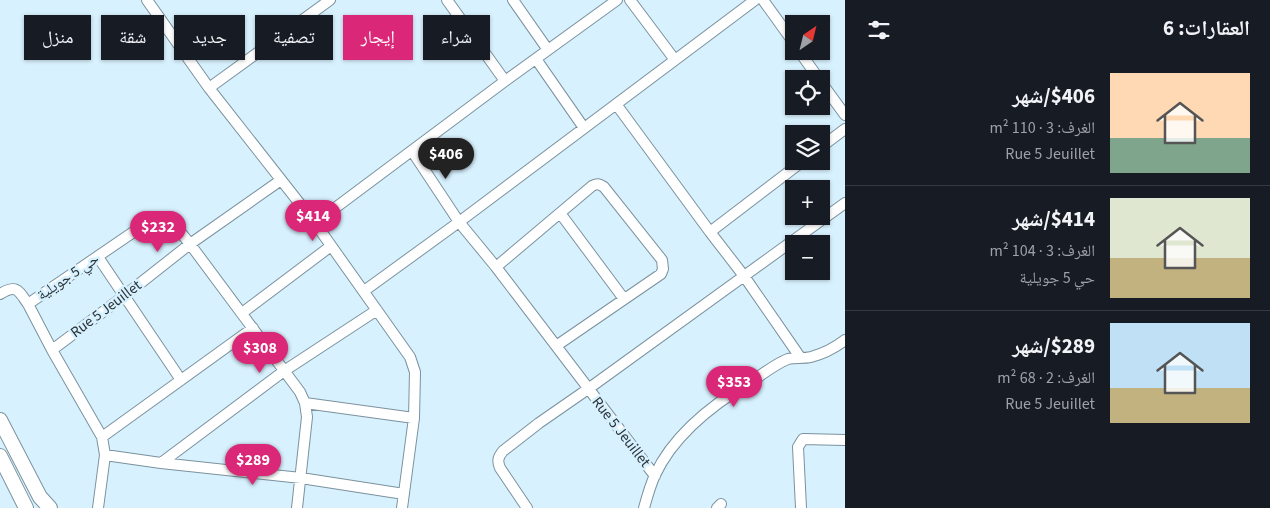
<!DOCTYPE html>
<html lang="ar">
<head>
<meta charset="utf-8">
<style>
	body { margin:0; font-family:"Source Sans 3","Noto Naskh Arabic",sans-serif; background:#20242c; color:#f1f3f6; direction:rtl; height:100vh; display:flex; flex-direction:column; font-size:19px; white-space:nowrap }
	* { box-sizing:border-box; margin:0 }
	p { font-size:16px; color:#9ea1a6 }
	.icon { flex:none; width:28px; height:28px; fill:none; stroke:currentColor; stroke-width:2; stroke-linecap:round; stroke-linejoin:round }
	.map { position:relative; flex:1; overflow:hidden; direction:ltr }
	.panel { display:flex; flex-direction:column; background:#171b24; width:425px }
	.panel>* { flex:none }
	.hud { position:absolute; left:15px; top:15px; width:475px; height:45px; direction:rtl; display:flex; gap:10px }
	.needle { width:32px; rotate:35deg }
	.fabs { position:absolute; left:785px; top:15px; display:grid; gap:10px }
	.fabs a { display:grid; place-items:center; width:45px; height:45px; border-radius:0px; background:#171b24; box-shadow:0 1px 4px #0004; font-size:25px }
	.price { position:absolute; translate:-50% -42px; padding:0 11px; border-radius:18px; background:#db2777; color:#fff; font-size:16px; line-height:32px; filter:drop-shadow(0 1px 2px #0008) }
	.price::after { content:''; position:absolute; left:50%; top:30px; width:15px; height:11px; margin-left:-8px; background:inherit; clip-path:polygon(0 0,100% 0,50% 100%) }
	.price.on { background:#222; color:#fff }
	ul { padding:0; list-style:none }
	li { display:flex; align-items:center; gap:15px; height:125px; padding:0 20px }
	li+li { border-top:1px solid #363941 }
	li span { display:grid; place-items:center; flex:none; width:140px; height:100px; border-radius:0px; color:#555 }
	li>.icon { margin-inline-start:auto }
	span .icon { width:60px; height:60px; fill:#fffc; stroke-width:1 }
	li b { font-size:21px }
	h2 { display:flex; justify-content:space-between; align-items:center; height:60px; padding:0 20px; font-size:21px }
	.chip { padding:0 18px; border-radius:0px; background:#171b24; box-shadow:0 1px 4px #0004; font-size:18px; line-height:45px }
	.chip.on { background:#db2777; color:#fff }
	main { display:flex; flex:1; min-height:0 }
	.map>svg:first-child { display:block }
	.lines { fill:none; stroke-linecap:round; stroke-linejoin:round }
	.minor-casing { stroke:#7b929e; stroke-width:12 }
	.secondary-casing { stroke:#7b929e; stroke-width:16 }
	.minor { stroke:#fff; stroke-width:10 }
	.secondary { stroke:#fff; stroke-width:14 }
	.labels { text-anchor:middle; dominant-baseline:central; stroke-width:5; stroke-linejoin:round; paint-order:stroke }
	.street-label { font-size:15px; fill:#293338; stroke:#d8f1fe }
</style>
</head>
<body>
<main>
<section class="panel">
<h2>العقارات: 6<svg class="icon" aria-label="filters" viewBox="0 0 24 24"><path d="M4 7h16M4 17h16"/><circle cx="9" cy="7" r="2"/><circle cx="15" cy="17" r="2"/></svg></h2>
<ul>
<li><span style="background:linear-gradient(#ffd9b3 65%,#7fa58c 0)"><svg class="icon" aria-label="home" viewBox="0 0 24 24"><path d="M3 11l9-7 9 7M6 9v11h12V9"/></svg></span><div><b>$406/شهر</b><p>الغرف: 3 · 110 m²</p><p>Rue 5 Jeuillet</p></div></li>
<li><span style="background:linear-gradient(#dfe7d0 60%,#c2b280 0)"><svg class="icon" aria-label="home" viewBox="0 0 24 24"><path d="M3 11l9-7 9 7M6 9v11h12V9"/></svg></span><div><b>$414/شهر</b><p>الغرف: 3 · 104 m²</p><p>حي 5 جويلية</p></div></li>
<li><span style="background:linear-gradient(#bfe0f5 65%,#c2b280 0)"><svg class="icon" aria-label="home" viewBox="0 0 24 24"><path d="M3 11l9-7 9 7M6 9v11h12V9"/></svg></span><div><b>$289/شهر</b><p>الغرف: 2 · 68 m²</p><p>Rue 5 Jeuillet</p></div></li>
</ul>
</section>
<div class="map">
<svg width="845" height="508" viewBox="0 0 845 508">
	<rect width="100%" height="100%" fill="#d8f1fe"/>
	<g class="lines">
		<defs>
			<path id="minor" d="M147 0 209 88 315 223 410 357 415 372 414 418 402 508
				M447 0 505 81
				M513 0 548 50
				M630 0 675 60
				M763 0 794 43
				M799 51 819 79
				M536 59 584 128
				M821 82 845 115
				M209 88 330 0
				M616 104 710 232 744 276 800 357
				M821 147 845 129
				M412 151 459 222 496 267 655 476
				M560 213 624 299
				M315 223 505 81 617 0
				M710 232 803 161
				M98 257 181 380
				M496 267 592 186C597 183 599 184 604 187L662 260 663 269 661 274 556 346
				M364 291 459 222 755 0
				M0 294C17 284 18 290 28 304
				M242 313 331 246
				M52 350 124 296 190 244 281 180
				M305 403 414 418
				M102 437 253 328
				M105 455 161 463 301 478 404 494
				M161 463 284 371 377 310
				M98 508 105 455 102 437 52 350 28 304 151 220C169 213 180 232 190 244L300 392 305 403 307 417 297 508
				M527 508 500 468C497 461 498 457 503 451L539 423 588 389 845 203
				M644 508C647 497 650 486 655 475 674 434 713 404 752 381 763 374 775 364 788 359 795 357 803 359 811 357 822 354 836 347 845 340
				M717 508 721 504
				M801 508 798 447 803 439 845 440"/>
			<path id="secondary" d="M0 420 40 497 50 508
				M0 456 26 508"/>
		</defs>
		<!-- minor casing -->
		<use href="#minor" class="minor-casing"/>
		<!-- secondary casing -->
		<use href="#secondary" class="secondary-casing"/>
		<!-- minor -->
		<use href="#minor" class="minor"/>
		<!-- secondary -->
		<use href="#secondary" class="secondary"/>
	</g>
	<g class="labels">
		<!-- street labels -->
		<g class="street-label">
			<text transform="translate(68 277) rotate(-34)">حي 5 جويلية</text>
			<text transform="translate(106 309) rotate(-37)">Rue 5 Jeuillet</text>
			<text transform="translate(621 432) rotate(52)">Rue 5 Jeuillet</text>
		</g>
	</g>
</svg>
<div class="fabs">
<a><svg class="needle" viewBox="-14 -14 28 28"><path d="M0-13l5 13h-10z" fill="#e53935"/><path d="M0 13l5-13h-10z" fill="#9ea1a6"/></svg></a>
<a><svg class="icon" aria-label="locate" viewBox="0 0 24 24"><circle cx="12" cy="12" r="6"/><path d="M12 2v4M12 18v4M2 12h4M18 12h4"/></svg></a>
<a><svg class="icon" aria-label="layers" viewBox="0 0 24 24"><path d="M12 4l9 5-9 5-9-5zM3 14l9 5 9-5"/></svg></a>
<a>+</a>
<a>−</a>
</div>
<b class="price on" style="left:446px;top:180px">$406</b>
<b class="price" style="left:313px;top:242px">$414</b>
<b class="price" style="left:158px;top:253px">$232</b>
<b class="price" style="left:260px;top:374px">$308</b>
<b class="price" style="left:734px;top:408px">$353</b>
<b class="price" style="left:253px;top:486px">$289</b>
<div class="hud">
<a class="chip">شراء</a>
<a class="chip on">إيجار</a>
<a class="chip">تصفية</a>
<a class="chip">جديد</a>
<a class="chip">شقة</a>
<a class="chip">منزل</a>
</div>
</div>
</main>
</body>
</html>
